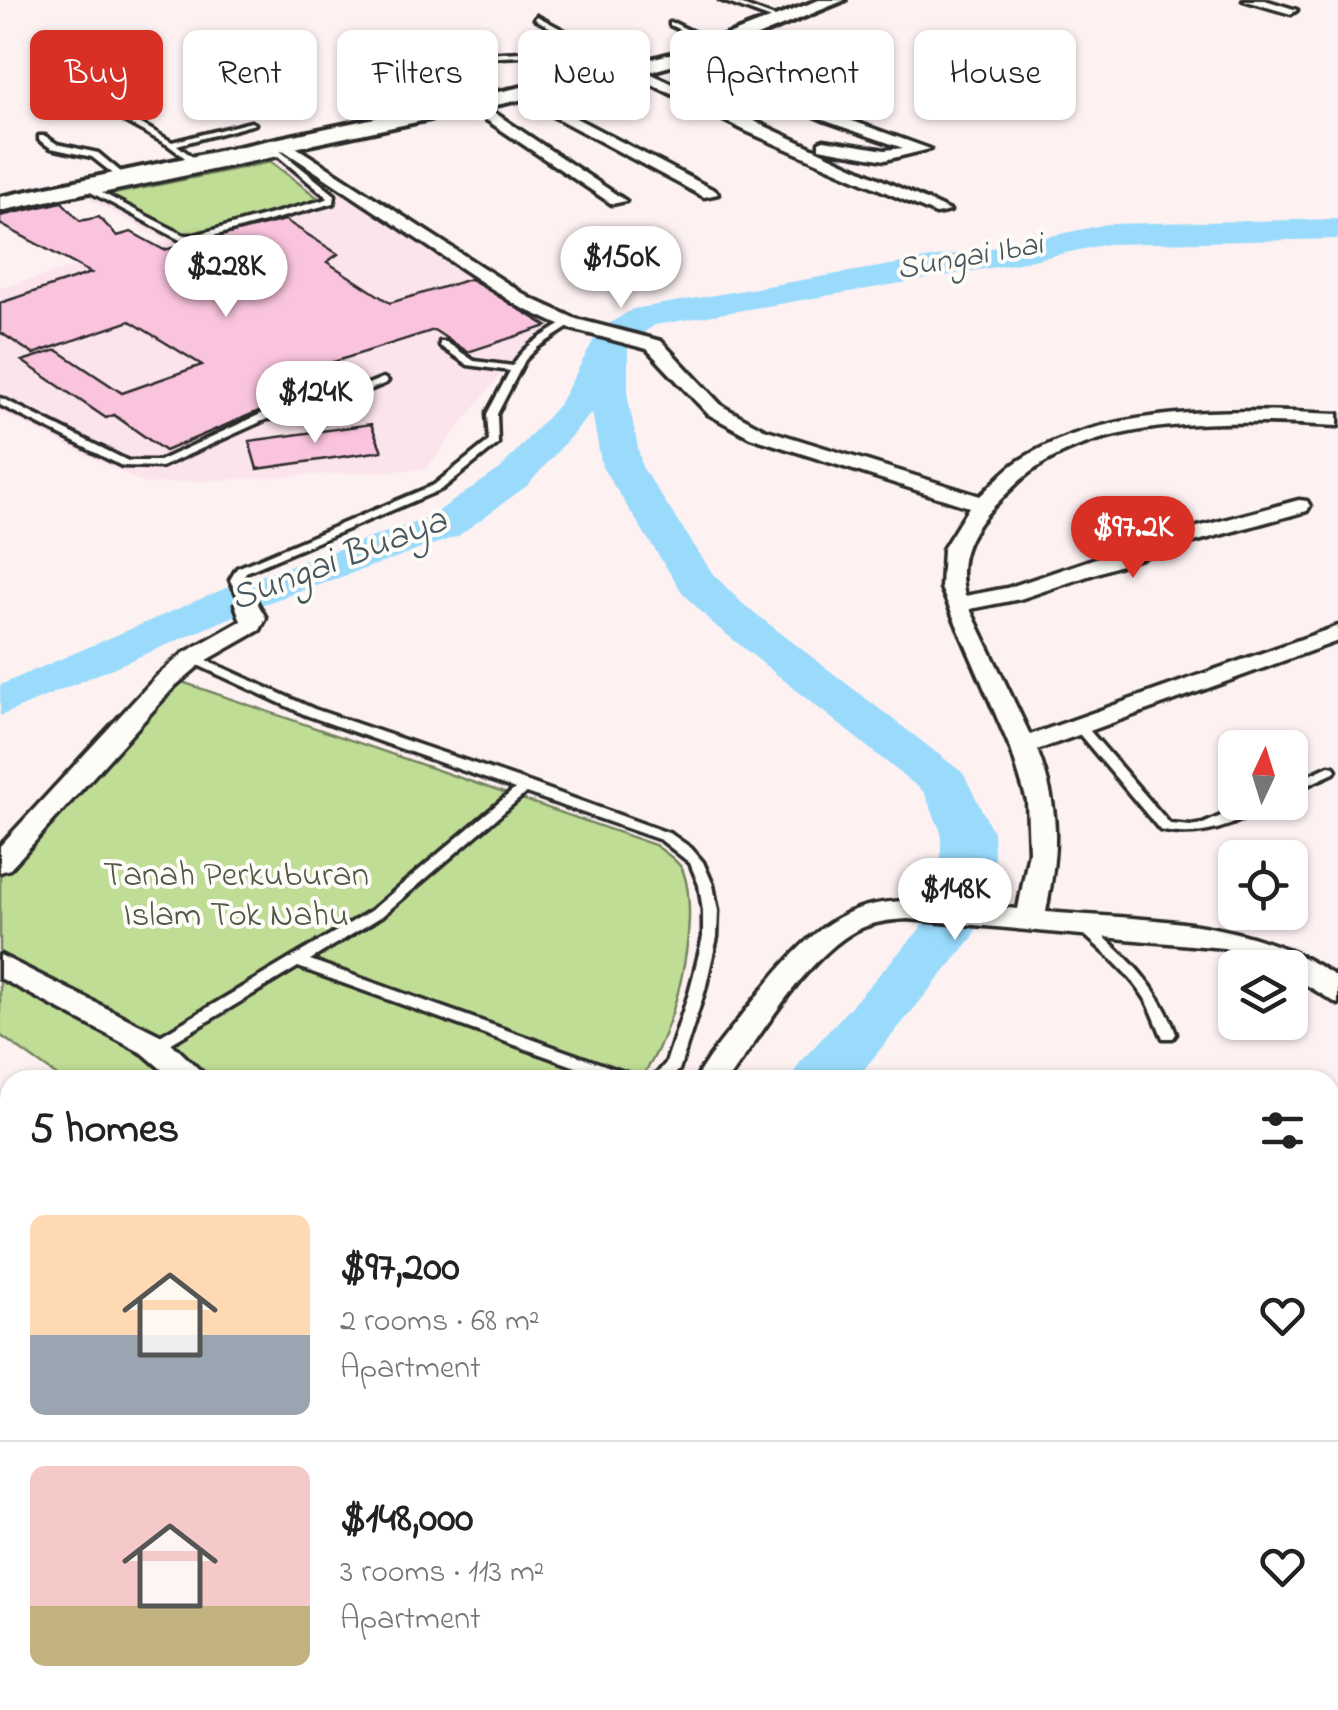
<!DOCTYPE html>
<html lang="en">
<head>
<meta charset="utf-8">
<style>
	body { margin:0; font-family:"Indie Flower",sans-serif; background:#f6f6f6; color:#222; height:100vh; display:flex; flex-direction:column; font-size:38px; white-space:nowrap }
	* { box-sizing:border-box; margin:0 }
	p { font-size:32px; color:#767676 }
	.icon { flex:none; width:55px; height:55px; fill:none; stroke:currentColor; stroke-width:2; stroke-linecap:round; stroke-linejoin:round }
	.map { position:relative; flex:1; overflow:hidden }
	.panel { position:absolute; left:0px; top:1070px; width:1340px; height:640px; display:flex; flex-direction:column; background:#fff; border-radius:30px 30px 0 0; box-shadow:0 2px 8px #0004 }
	.panel>* { flex:none }
	.guide { position:absolute; left:30px; top:30px; width:1280px; height:90px; display:flex; gap:20px }
	.needle { width:65px; rotate:4deg }
	.buttons { position:absolute; left:1218px; top:730px; display:grid; gap:20px }
	.buttons a { display:grid; place-items:center; width:90px; height:90px; border-radius:15px; background:#fff; box-shadow:0 2px 8px #0004; font-size:50px }
	.price { position:absolute; translate:-50% -85px; padding:0 22px; border-radius:35px; background:#fff; color:#222; font-size:32px; line-height:65px; filter:drop-shadow(0 2px 5px #0008) }
	.price::after { content:''; position:absolute; left:50%; top:60px; width:30px; height:22px; margin-left:-15px; background:inherit; clip-path:polygon(0 0,100% 0,50% 100%) }
	.price.current { background:#d93025; color:#fff }
	ul { padding:0; list-style:none }
	li { display:flex; align-items:center; gap:30px; height:250px; padding:0 30px }
	li+li { border-top:2px solid #e0e0e0 }
	li span { display:grid; place-items:center; flex:none; width:280px; height:200px; border-radius:15px; color:#555 }
	li>.icon { margin-inline-start:auto }
	span .icon { width:120px; height:120px; fill:#fffc; stroke-width:1 }
	li b { font-size:42px }
	h2 { display:flex; justify-content:space-between; align-items:center; height:120px; padding:0 30px; font-size:42px }
	.tag { padding:0 35px; border-radius:15px; background:#fff; box-shadow:0 2px 8px #0004; font-size:35px; line-height:90px }
	.tag.current { background:#d93025; color:#fff }
	.map>svg:first-child { display:block }
	.built { fill:#fce4ec }
	.green { fill:#bfdd95; stroke:#758460; stroke-width:2.5 }
	.lines { fill:none; stroke-linecap:round; stroke-linejoin:round }
	.river { fill:#9adbfc; fill-rule:evenodd }
	.building { fill:#fbc4de; stroke:#2b2b2b; stroke-width:2.5 }
	.service-casing { stroke:#2b2b2b; stroke-width:7 }
	.minor-casing { stroke:#2b2b2b; stroke-width:7 }
	.secondary-casing { stroke:#2b2b2b; stroke-width:8 }
	.service { fill:#fdfcf7; fill-rule:evenodd }
	.minor { fill:#fdfcf7; fill-rule:evenodd }
	.secondary { fill:#fdfcf7; fill-rule:evenodd }
	.labels { text-anchor:middle; dominant-baseline:central; stroke-width:8; stroke-linejoin:round; paint-order:stroke }
	.far-water-label { font-size:32px; font-style:italic; fill:#47575f; stroke:#fdfcf7 }
	.park-label { font-size:35px; fill:#505846; stroke:#fdfcf7 }
	.water-label { font-size:38px; font-style:italic; fill:#47575f; stroke:#fdfcf7 }
</style>
</head>
<body>
<div class="map">
<svg width="1338" height="1710" viewBox="0 0 1338 1710">
	<rect width="100%" height="100%" fill="#fdf1f2"/>
	<filter id="ink" filterUnits="userSpaceOnUse"><feTurbulence type="fractalNoise" baseFrequency=".01" numOctaves="2"/><feDisplacementMap in="SourceGraphic" scale="20" xChannelSelector="R" yChannelSelector="G"/><feConvolveMatrix kernelMatrix="1 2 1 2 8 2 1 2 1" color-interpolation-filters="sRGB"/></filter>
	<g filter="url(#ink)">
		<!-- built -->
		<path class="built" d="M296 156 554 327 526 343 426 469 145 484 0 412V288L166 241 88 199Z"/>
		<!-- green -->
		<path class="green" d="M271 162 322 201 188 235 109 195Z
			M182 682 655 845C664 852 679 861 683 871 702 922 673 1041 639 1080H63L0 1035V876Z"/>
		<g class="lines">
			<!-- river -->
			<path class="river" d="M1338 219V239L1107 244 1019 263 655 325 628 343V399L642 467 713 574 743 604 963 773 993 832 995 875 973 937 855 1080H790L799 1064 920 929 941 875V832L924 792 711 622 682 592 602 467 592 412 528 485 458 536 258 606 0 716V685L226 588 428 518 500 469 560 403 599 330 633 309 1019 243 1107 224Z
				M1330 1627H1338V1705L1317 1700H1330Z"/>
		</g>
		<!-- building -->
		<path class="building" d="M62 202 80 221 99 217 117 236 131 232 164 250 285 220 338 254 327 262 390 303 470 279 547 326 468 352 434 330 330 363 362 381 291 409 259 411 165 451 114 415 106 418 22 361 57 350 122 393 202 365 130 321 33 354 0 332V303L91 273 0 224V216Z
			M371 424 382 451 257 469 249 441Z"/>
		<g class="lines">
			<defs>
				<path id="service" d="M720 0H729L785 21 780 22Z
					M537 16 578 38 574 47 549 54 601 77V79H597L541 55 461 59 458 57 461 55 542 51 569 45 571 39 535 19Z
					M670 23H674L721 46 716 47 670 25Z
					M120 115H126L172 142 251 122 255 124 177 145 199 162V166H196L168 145 120 119Z
					M39 136H45L57 144 98 153 128 178 121 180 92 157 51 148 39 140Z
					M274 146 335 195 334 203 198 240 182 241 81 187 85 185 95 189 274 152 270 148ZM278 156 328 198 327 199 195 235H184L102 193Z
					M567 321 575 323 538 347 525 360 497 414 498 444 442 489 246 572 242 580 253 604 247 607 243 606 230 580 237 568 434 485 489 441 487 414 510 371 468 365 440 346V342H446L474 361 513 366C524 344 547 334 567 321Z
					M383 378 388 381 386 383 305 417 267 419 161 467 122 466 0 405V398L3 399 128 461H159L261 414 299 412Z
					M193 654 314 709 531 783 671 834 691 848 703 862 713 885 718 911 717 937 705 990 679 1070 669 1080H652L666 1063 690 990 703 937V911L699 885 690 863 661 840 526 793 382 916 310 960 635 1076 637 1080H612L298 967 160 1050H150L147 1046 150 1042 372 910 515 789 306 715 189 661 187 658Z
					M1079 722 1083 723 1170 824 1191 826 1203 824 1252 802H1269C1239 826 1199 840 1160 830L1075 729 1073 726 1075 723Z
					M1329 766 1334 767 1336 770 1334 773 1290 793V784Z
					M1082 920 1087 922C1125 955 1159 985 1176 1034L1173 1038H1163C1157 1025 1153 1012 1146 1000 1129 972 1101 950 1077 928L1075 925Z
					M10 1538V1556L0 1558V1540Z"/>
				<path id="minor" d="M1243 0H1265L1297 10 1291 14Z
					M682 53H692L836 115 930 149 885 160 819 148V142L824 140 885 150 903 148 826 121 682 59Z
					M634 66 950 211 936 214 746 131 629 73 627 70Z
					M524 91 716 191 718 194 704 197 519 98V92Z
					M470 103H480L626 201 612 204 470 109Z
					M285 140 530 298 576 319 661 341 722 406 764 429 980 496C993 484 1005 469 1020 460 1106 404 1239 409 1338 414V426C1246 421 1112 414 1033 470 1020 479 1010 490 999 501 971 528 955 557 965 596L1007 588 1149 540 1299 500 1307 501 1310 506 1307 511 1165 550 1020 599 970 609 1030 735 1338 626V641L1037 750C1061 811 1058 849 1046 912 1149 921 1250 916 1338 978V1004L1290 975V968H1278L1224 948 908 919C890 920 871 922 855 931 805 959 762 1034 728 1080H695C711 1051 735 1025 755 999 846 882 880 897 1018 909L1029 852 1027 801 1012 752 941 588 943 549 969 507 750 437 708 414 647 349 564 327 518 306 280 148 277 145Z
					M247 597 255 599 266 618 260 630 202 663 175 686 10 869 0 872V846L157 676 184 653 241 621 235 604Z
					M0 955 166 1038 210 1080H174L144 1054 0 978Z
					M10 1426V1460L0 1463V1429Z"/>
				<path id="secondary" d="M819 0H845L711 55 641 74 0 211V197L631 64 697 47Z"/>
			</defs>
			<!-- service casing -->
			<use href="#service" class="service-casing"/>
			<!-- minor casing -->
			<use href="#minor" class="minor-casing"/>
			<!-- secondary casing -->
			<use href="#secondary" class="secondary-casing"/>
			<!-- service -->
			<use href="#service" class="service"/>
			<!-- minor -->
			<use href="#minor" class="minor"/>
			<!-- secondary -->
			<use href="#secondary" class="secondary"/>
		</g>
	</g>
	<g class="labels">
		<!-- far-water labels -->
		<g class="far-water-label">
			<text transform="translate(970 258) rotate(-10)">Sungai Ibai</text>
		</g>
		<!-- park labels -->
		<g class="park-label">
			<text x="236" y="876">Tanah Perkuburan<tspan x="236" dy="40">Islam Tok Nahu</tspan></text>
		</g>
		<!-- water labels -->
		<g class="water-label">
			<text transform="translate(339 561) rotate(-21)">Sungai Buaya</text>
		</g>
	</g>
</svg>
<div class="buttons">
<a><svg class="needle" viewBox="-14 -14 28 28"><path d="M0-13l5 13h-10z" fill="#e53935"/><path d="M0 13l5-13h-10z" fill="#767676"/></svg></a>
<a><svg class="icon" aria-label="locate" viewBox="0 0 24 24"><circle cx="12" cy="12" r="6"/><path d="M12 2v4M12 18v4M2 12h4M18 12h4"/></svg></a>
<a><svg class="icon" aria-label="layers" viewBox="0 0 24 24"><path d="M12 4l9 5-9 5-9-5zM3 14l9 5 9-5"/></svg></a>
</div>
<b class="price" style="left:621px;top:311px">$150K</b>
<b class="price" style="left:226px;top:320px">$228K</b>
<b class="price" style="left:315px;top:446px">$124K</b>
<b class="price current" style="left:1133px;top:581px">$97.2K</b>
<b class="price" style="left:955px;top:943px">$148K</b>
<div class="guide">
<a class="tag current">Buy</a>
<a class="tag">Rent</a>
<a class="tag">Filters</a>
<a class="tag">New</a>
<a class="tag">Apartment</a>
<a class="tag">House</a>
</div>
<section class="panel">
<h2>5 homes<svg class="icon" aria-label="filters" viewBox="0 0 24 24"><path d="M4 7h16M4 17h16"/><circle cx="9" cy="7" r="2"/><circle cx="15" cy="17" r="2"/></svg></h2>
<ul>
<li><span style="background:linear-gradient(#ffd9b3 60%,#9aa5b1 0)"><svg class="icon" aria-label="home" viewBox="0 0 24 24"><path d="M3 11l9-7 9 7M6 9v11h12V9"/></svg></span><div><b>$97,200</b><p>2 rooms · 68 m²</p><p>Apartment</p></div><svg class="icon" aria-label="heart" viewBox="0 0 24 24"><path d="M12 20l-8-8c-3-5 5-10 8-4 3-6 11-1 8 4z"/></svg></li>
<li><span style="background:linear-gradient(#f6c9c9 70%,#c2b280 0)"><svg class="icon" aria-label="home" viewBox="0 0 24 24"><path d="M3 11l9-7 9 7M6 9v11h12V9"/></svg></span><div><b>$148,000</b><p>3 rooms · 113 m²</p><p>Apartment</p></div><svg class="icon" aria-label="heart" viewBox="0 0 24 24"><path d="M12 20l-8-8c-3-5 5-10 8-4 3-6 11-1 8 4z"/></svg></li>
</ul>
</section>
</div>
</body>
</html>
